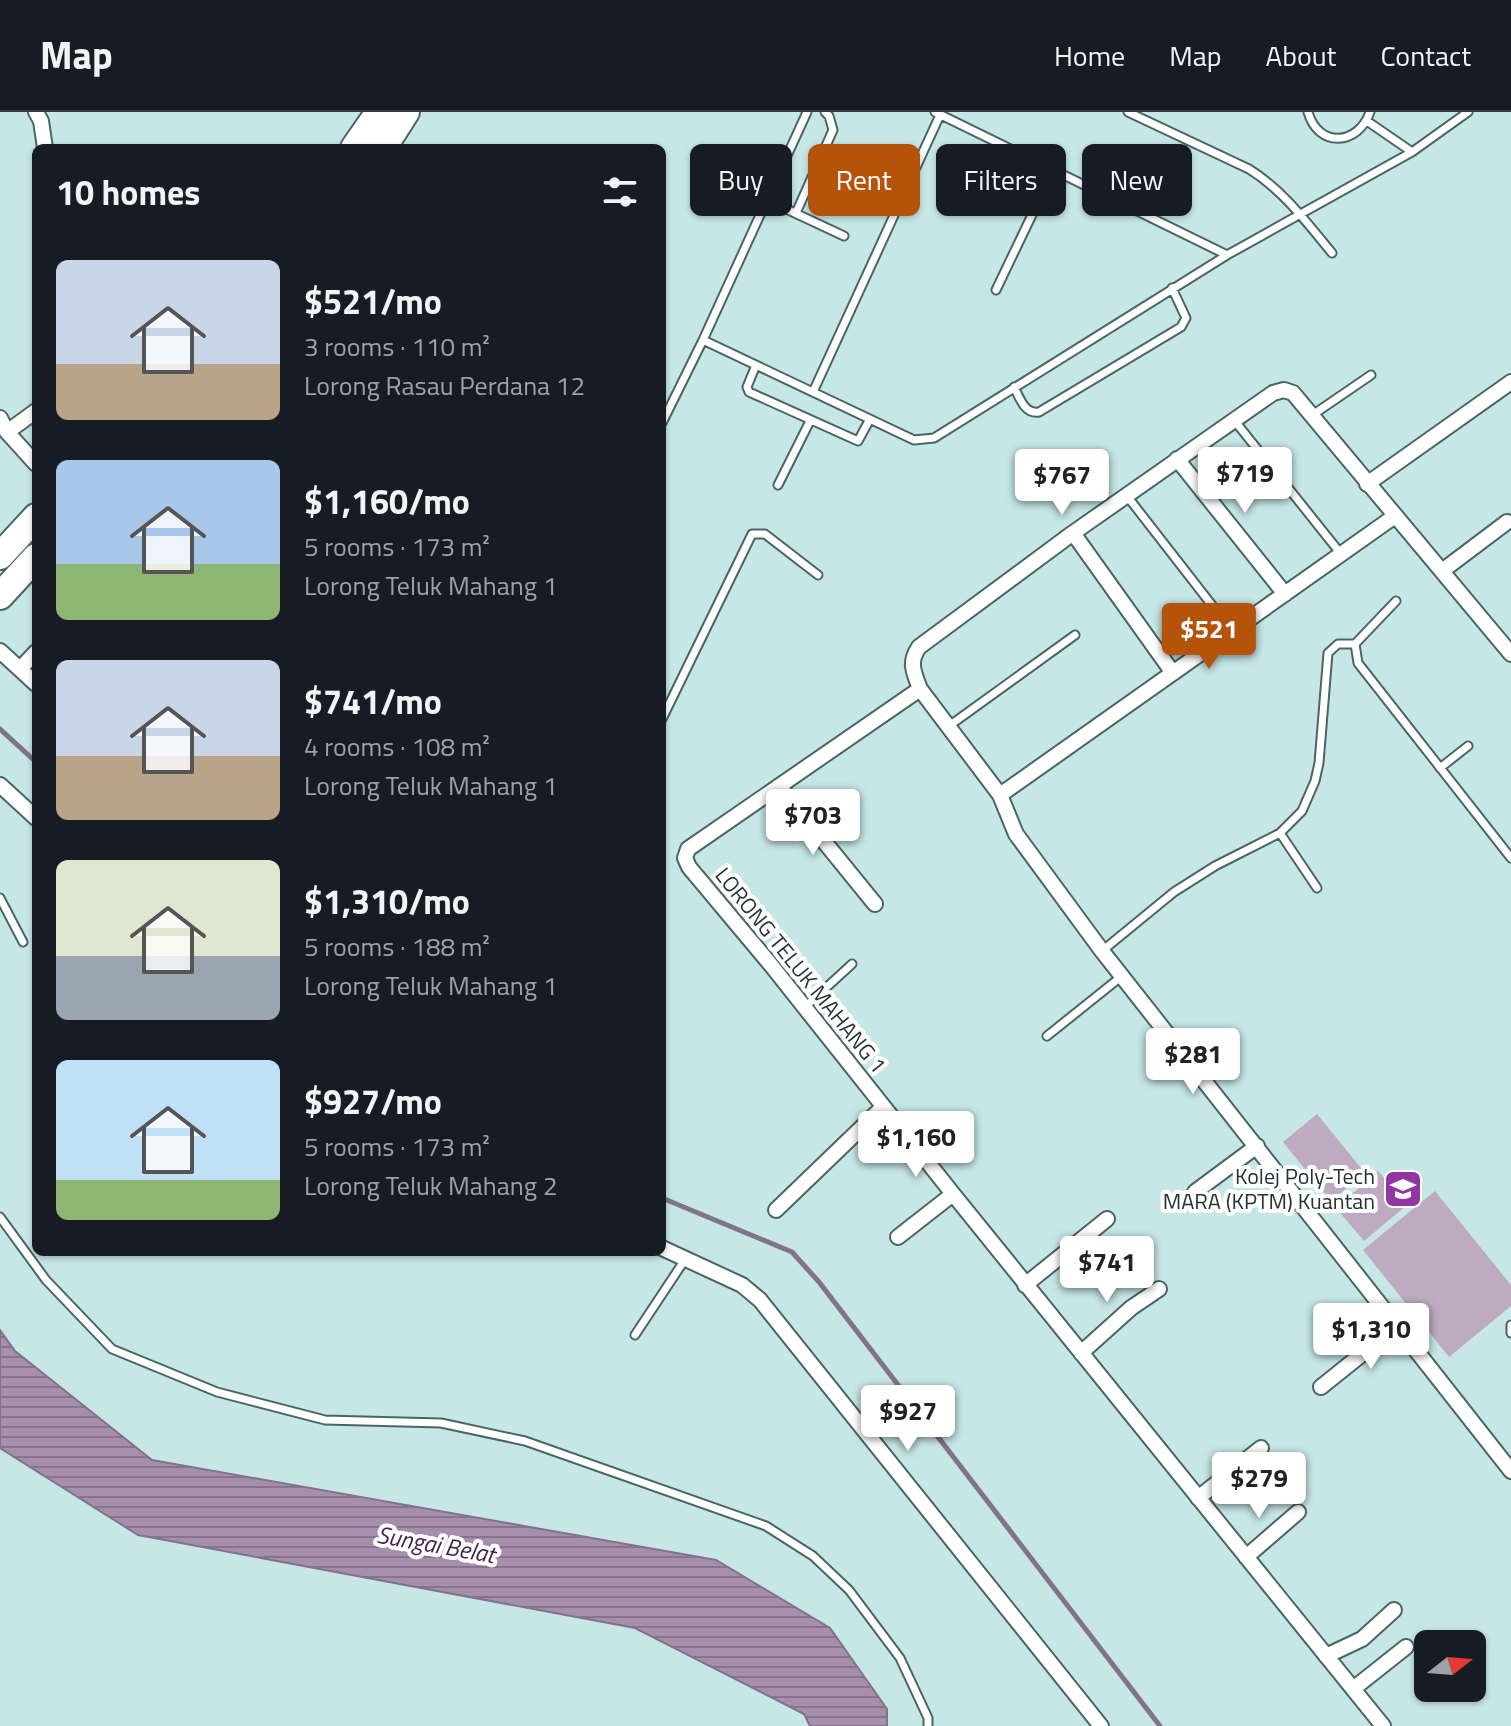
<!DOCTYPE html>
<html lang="en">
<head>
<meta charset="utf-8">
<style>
	body { margin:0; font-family:"Titillium Web",sans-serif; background:#20242c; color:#f1f3f6; height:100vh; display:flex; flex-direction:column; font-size:30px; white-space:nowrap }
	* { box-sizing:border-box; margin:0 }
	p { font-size:26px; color:#9ea1a6 }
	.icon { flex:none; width:44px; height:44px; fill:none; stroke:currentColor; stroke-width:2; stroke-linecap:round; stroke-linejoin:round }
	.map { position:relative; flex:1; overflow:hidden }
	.panel { position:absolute; left:32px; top:32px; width:634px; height:1112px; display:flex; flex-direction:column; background:#171b24; border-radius:12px; box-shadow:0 2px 6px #0004 }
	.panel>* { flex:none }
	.guide { position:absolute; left:690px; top:32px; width:700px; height:72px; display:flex; gap:16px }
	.needle { width:52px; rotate:73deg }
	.tools { position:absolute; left:1414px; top:1518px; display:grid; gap:16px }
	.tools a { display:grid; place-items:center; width:72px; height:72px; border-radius:12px; background:#171b24; box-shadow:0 2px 6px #0004; font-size:40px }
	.price { position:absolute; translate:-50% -68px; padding:0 18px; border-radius:8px; background:#fff; color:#222; font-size:26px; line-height:52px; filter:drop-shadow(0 2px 4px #0008) }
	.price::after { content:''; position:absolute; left:50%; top:48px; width:24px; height:18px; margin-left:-12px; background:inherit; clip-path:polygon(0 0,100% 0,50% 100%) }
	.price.active { background:#b45309; color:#fff }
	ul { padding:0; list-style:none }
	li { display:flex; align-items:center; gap:24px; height:200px; padding:0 24px }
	li span { display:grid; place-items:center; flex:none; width:224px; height:160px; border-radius:12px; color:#555 }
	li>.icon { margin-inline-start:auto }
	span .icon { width:96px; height:96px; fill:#fffc; stroke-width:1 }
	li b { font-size:34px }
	h2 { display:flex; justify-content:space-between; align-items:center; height:96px; padding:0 24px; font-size:34px }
	.pill { padding:0 28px; border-radius:12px; background:#171b24; box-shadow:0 2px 6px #0004; font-size:28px; line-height:72px }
	.pill.active { background:#b45309; color:#fff }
	header { display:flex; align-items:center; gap:48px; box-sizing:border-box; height:112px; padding:0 40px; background:#171b24; border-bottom:2px solid #363941 }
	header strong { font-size:38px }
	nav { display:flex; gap:44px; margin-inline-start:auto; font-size:28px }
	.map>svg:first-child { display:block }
	.grass { fill:#beabc2 }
	.water { fill:url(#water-rules); stroke:#817388; stroke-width:2 }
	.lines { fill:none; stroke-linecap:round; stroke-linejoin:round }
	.stream { stroke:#817388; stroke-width:5 }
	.lane-casing { stroke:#496666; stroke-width:11 }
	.street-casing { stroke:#496666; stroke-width:18 }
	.highway-casing { stroke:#496666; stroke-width:30 }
	.lane { stroke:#fff; stroke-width:7 }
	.street { stroke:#fff; stroke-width:14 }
	.highway { stroke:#fff; stroke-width:26 }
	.labels { text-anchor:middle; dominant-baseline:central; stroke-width:8; stroke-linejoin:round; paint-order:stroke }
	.street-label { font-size:22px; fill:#273333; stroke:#fff }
	.poi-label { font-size:22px; fill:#273333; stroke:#fff; text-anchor:end }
	.water-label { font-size:24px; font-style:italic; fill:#44214b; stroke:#fff }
</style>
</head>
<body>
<header>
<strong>Map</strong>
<nav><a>Home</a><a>Map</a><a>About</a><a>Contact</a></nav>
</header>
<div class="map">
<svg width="1511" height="1614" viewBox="0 0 1511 1614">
	<defs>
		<pattern id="water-rules" width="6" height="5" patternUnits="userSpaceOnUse" patternTransform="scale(2)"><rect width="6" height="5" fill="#a78ead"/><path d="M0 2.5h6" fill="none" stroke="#88758d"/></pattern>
	</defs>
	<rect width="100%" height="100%" fill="#c7e7e7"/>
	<!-- grass -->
	<path class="grass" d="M1317 1002 1365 1061 1331 1089 1283 1030Z
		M1378 1059 1407 1093 1364 1129 1336 1096Z
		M1435 1079 1511 1173V1194L1449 1245 1363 1138Z"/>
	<!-- water -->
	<path class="water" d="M0 1218 15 1239 152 1348 716 1448 830 1516 887 1597V1614H810L804 1602 635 1516 138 1423 0 1336Z"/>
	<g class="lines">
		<!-- stream -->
		<path class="stream" d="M0 617 36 650
			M662 1086 792 1140 819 1170 1160 1614"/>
		<defs>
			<path id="lane" d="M807 0 703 228 914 328 934 326 1227 143
				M935 0 1227 143 1412 40 1468 0
				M1128 0 1249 57C1283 78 1307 111 1332 141
				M1308 0C1318 36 1358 34 1370 0
				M1367 9 1412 40
				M767 88 844 124
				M796 101 833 18 829 4 825 0
				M996 178 1053 59
				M756 253 747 275 749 280 858 329 870 307
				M1014 275C1020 286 1024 302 1039 300L1181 215 1186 206 1172 176
				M813 280 940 3
				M1311 304 1371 263
				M1234 308 1341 442
				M662 311 703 228
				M778 373 810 309
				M1127 384 1232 519
				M1396 489 1355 532 1358 551 1511 746
				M662 607 752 422H765L818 463
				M949 614 1075 523
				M1440 656 1468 634
				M1280 721 1317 776
				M0 786 23 830
				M1102 839 1174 780 1215 754 1280 721 1302 699 1315 669 1319 651 1328 541 1338 532H1355
				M804 896 852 852
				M1047 924 1122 864
				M0 1105 46 1168 112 1237 217 1280 325 1308 441 1311 525 1329 766 1414 813 1444 849 1478 900 1546 928 1606V1614
				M1511 1213V1221
				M635 1223 686 1146"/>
			<path id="street" d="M36 0 41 9 45 36
				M0 306 7 320 36 352
				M7 320 36 299
				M1177 347 1285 482
				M1367 372 1511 270
				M1073 421 1173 561
				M1442 459 1507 410
				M0 539 36 572
				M1511 542 1293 281 1284 278 1273 281 1073 421 919 535C908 551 914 560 920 577L1000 683 1016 722 1102 839 1511 1359
				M20 557 36 540
				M920 577 688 737 685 746 689 755 771 853 953 1082 1383 1614
				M0 673 36 706
				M779 674 875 792
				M1000 683 1395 404
				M1195 1080 1257 1034
				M776 1098 883 995
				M898 1125 953 1082
				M662 1136 742 1173 760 1188 1101 1614
				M1025 1173 1107 1107
				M1081 1241 1131 1196 1159 1177
				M1321 1275 1397 1214
				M1198 1386 1261 1336
				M1246 1445 1298 1400
				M1326 1544 1362 1527 1394 1498
				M1353 1577 1406 1535"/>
			<path id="highway" d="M354 36 379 0
				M383 36 406 0
				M0 444 36 405
				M0 484 36 445"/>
		</defs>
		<!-- lane casing -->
		<use href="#lane" class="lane-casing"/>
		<!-- street casing -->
		<use href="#street" class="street-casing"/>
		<!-- highway casing -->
		<use href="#highway" class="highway-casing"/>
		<!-- lane -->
		<use href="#lane" class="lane"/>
		<!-- street -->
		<use href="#street" class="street"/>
		<!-- highway -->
		<use href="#highway" class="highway"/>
	</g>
	<!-- icons -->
	<defs>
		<symbol id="university-square" viewBox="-11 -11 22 22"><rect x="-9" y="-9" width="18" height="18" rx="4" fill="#9036a2" stroke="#fff"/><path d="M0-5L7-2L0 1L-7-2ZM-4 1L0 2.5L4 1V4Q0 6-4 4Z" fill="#fff"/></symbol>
	</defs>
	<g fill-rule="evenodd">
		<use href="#university-square" x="1381" y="1055" width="44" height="44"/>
	</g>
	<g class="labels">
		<!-- street labels -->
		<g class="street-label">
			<text transform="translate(801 858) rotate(51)">LORONG TELUK MAHANG 1</text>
		</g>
		<!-- poi labels -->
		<g class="poi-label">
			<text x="1375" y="1064">Kolej Poly-Tech<tspan x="1375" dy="25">MARA (KPTM) Kuantan</tspan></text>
		</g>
		<!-- water labels -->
		<g class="water-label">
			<text transform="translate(436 1432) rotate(10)">Sungai Belat</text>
		</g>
	</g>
</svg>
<div class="tools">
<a><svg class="needle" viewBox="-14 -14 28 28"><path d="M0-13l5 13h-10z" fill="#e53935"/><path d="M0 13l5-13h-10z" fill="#9ea1a6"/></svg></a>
</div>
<b class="price" style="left:1245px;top:403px">$719</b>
<b class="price" style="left:1062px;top:405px">$767</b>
<b class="price active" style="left:1209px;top:559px">$521</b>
<b class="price" style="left:813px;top:745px">$703</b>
<b class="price" style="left:1193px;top:984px">$281</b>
<b class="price" style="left:916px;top:1067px">$1,160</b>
<b class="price" style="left:1107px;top:1192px">$741</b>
<b class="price" style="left:1371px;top:1259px">$1,310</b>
<b class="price" style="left:908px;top:1341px">$927</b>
<b class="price" style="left:1259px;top:1408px">$279</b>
<div class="guide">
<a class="pill">Buy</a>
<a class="pill active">Rent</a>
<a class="pill">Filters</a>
<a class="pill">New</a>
</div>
<section class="panel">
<h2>10 homes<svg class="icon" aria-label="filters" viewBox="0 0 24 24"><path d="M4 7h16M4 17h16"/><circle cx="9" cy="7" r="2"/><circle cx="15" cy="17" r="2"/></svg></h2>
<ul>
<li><span style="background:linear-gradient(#c9d6e8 65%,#b9a48a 0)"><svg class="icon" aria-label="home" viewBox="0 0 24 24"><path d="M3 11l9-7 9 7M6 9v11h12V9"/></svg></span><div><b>$521/mo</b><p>3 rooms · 110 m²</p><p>Lorong Rasau Perdana 12</p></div></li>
<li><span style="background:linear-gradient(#a9c7e8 65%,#8fb573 0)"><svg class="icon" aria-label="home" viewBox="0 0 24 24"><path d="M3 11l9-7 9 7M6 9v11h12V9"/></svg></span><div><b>$1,160/mo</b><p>5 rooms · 173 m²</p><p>Lorong Teluk Mahang 1</p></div></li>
<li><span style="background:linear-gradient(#c9d6e8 60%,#b9a48a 0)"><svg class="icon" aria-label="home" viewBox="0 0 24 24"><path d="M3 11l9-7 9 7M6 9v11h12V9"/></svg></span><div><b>$741/mo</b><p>4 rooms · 108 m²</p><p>Lorong Teluk Mahang 1</p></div></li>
<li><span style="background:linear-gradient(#dfe7d0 60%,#9aa5b1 0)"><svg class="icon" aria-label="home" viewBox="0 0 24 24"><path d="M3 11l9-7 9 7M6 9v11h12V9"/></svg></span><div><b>$1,310/mo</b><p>5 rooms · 188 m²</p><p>Lorong Teluk Mahang 1</p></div></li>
<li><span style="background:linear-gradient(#bfe0f5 75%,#8fb573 0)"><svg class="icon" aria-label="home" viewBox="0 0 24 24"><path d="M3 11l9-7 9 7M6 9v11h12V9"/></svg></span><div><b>$927/mo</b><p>5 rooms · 173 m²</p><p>Lorong Teluk Mahang 2</p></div></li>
</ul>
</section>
</div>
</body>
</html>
